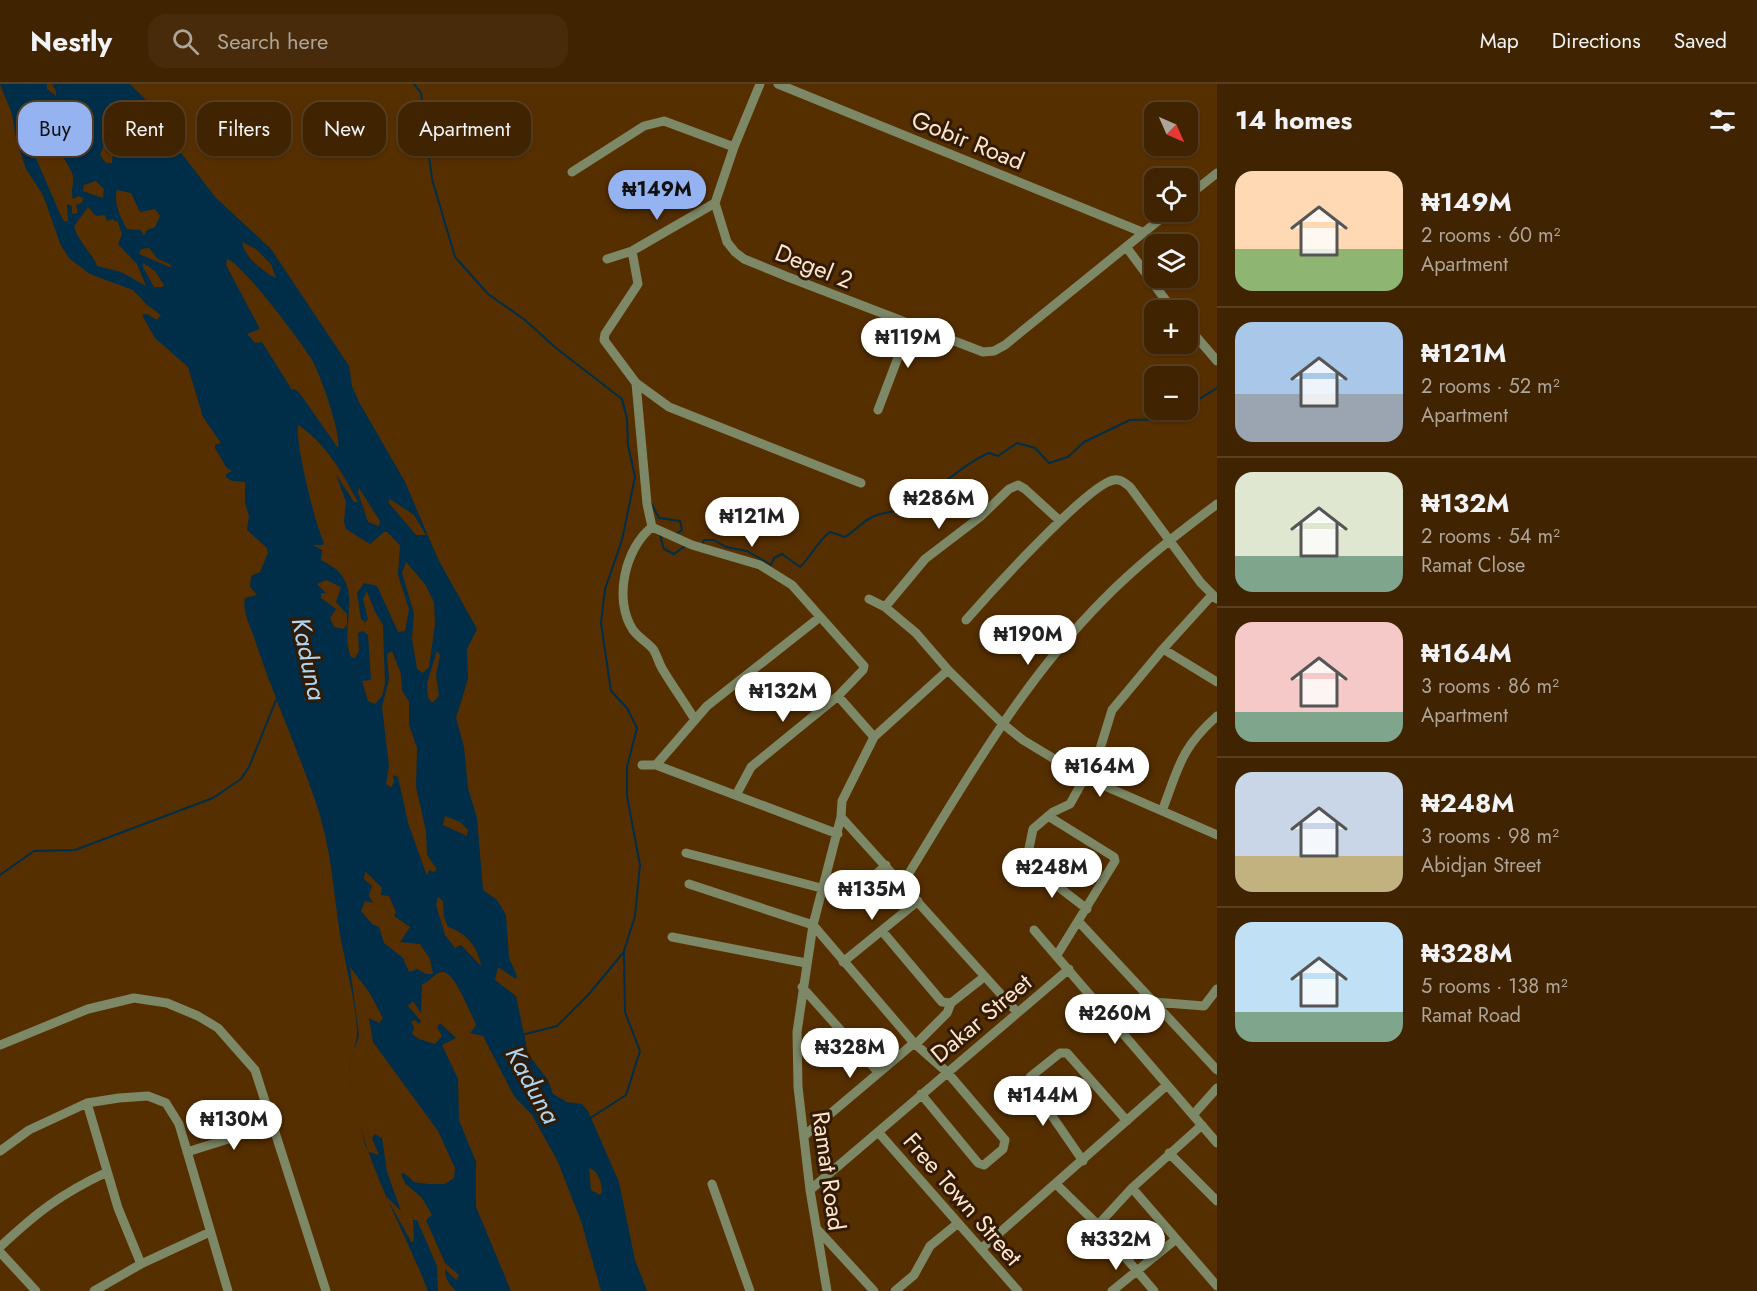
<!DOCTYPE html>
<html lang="en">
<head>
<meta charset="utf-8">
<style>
	body { margin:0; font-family:Jost,sans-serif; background:#472b0a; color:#f1f3f6; height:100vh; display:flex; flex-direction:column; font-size:22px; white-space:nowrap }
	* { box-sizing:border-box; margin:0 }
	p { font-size:20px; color:#aea499 }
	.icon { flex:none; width:33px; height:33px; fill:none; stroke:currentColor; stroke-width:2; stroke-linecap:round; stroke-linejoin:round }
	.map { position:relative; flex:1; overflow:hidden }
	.panel { display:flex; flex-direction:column; background:#402300; width:540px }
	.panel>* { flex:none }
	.guide { position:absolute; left:18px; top:18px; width:570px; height:54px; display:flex; gap:12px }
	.needle { width:39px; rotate:135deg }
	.tools { position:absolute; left:1144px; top:18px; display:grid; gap:12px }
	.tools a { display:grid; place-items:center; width:54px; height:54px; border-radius:12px; background:#402300; box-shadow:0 2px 4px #0004,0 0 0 2px #594022; font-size:30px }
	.price { position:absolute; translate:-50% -51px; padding:0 14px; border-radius:21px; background:#fff; color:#222; font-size:20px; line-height:39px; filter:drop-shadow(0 2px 3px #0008) }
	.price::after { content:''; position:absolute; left:50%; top:36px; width:18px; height:14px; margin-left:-9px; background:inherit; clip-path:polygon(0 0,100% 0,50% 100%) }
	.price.selected { background:#95b2f1; color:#111 }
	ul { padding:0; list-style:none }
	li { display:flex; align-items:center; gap:18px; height:150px; padding:0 18px }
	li+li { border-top:2px solid #594022 }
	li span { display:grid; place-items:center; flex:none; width:168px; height:120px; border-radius:18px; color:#555 }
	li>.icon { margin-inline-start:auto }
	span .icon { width:72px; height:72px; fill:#fffc; stroke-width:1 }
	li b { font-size:26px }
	h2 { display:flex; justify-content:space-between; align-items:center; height:72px; padding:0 18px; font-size:26px }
	.pill { padding:0 21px; border-radius:18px; background:#402300; box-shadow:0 2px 4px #0004,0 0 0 2px #594022; font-size:21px; line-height:54px }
	.pill.selected { background:#95b2f1; color:#111 }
	header { display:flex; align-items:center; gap:36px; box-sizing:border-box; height:84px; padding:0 30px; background:#402300; border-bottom:2px solid #594022 }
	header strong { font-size:28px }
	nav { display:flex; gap:33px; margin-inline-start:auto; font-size:21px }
	.search { width:420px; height:54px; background:#472b0a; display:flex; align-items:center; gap:15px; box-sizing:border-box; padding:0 21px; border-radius:18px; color:#aea499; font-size:22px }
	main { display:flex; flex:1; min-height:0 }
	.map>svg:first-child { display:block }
	.water { fill:#002d48; fill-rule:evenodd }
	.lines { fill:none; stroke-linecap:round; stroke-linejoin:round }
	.stream { stroke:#002d48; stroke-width:2 }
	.minor { stroke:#7d8866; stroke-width:9 }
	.labels { text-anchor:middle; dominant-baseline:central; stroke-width:6; stroke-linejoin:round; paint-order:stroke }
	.street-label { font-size:24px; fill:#ffe5d0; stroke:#321b05 }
	.water-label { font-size:26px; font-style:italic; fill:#afd5f2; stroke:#321b05 }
</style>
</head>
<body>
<header>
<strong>Nestly</strong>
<div class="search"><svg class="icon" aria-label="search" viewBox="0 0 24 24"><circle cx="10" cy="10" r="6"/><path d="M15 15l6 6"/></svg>Search here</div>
<nav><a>Map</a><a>Directions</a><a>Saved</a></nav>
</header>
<main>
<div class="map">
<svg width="1217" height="1207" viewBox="0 0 1217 1207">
	<rect width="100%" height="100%" fill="#562f00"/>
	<!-- water -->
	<path class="water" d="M0 0H47V5L56 12V7L52 0H130L148 18 158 39 216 114 271 165 349 282 352 302 359 318 405 398 438 475 477 545 467 565 468 595 456 634 464 663 468 704 477 734 483 806 497 816 506 831 509 874 517 892 516 895 498 883 495 896 516 912 528 970 548 996 553 1010 567 1018 582 1020 588 1027 619 1098 635 1176 647 1207H601L581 1137 558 1078 532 1031 514 1012 483 952 470 949 476 942 475 938C469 927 454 886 442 888 434 889 430 898 422 900L421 929 413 917 408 922 421 937 419 940 415 936 411 938 414 943 412 950 419 955 435 960 442 952 437 943 440 939 456 954 442 961 458 995 459 1036 476 1078V1123L511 1207H456C449 1200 445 1195 445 1185L456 1196 459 1191 445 1179 426 1136 432 1131 422 1114 405 1099 401 1090 404 1089 414 1098 428 1100H445L454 1094 455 1084 438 1047 373 958 369 934 379 939 383 934 369 908 350 883 359 951C358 959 353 965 351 973 346 995 360 1038 365 1061L369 1068 379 1071 372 1054 375 1050 382 1054 387 1088 401 1127 385 1111 412 1159 414 1156 413 1136H417L437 1182 438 1207H428C399 1133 359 1071 350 990 348 970 358 963 357 946 355 917 348 890 342 861 333 811 333 769 316 719 297 663 272 609 254 553 250 541 242 527 245 514L257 511 250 503 251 492 260 488 268 469 267 464 247 446 249 432 245 419V398L232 397 226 393V390L232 387 226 383 215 364V361L221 359 203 333 188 283 155 254 142 231 147 230 157 236 161 231 146 220 133 206 90 190 70 175 61 162 43 111 26 85 16 55 12 30ZM22 26C34 33 70 78 73 92 74 101 70 107 73 115L79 112 83 114 82 119 76 121 78 129 72 130V122L67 120 68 138 64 137 60 130 29 58ZM104 61 107 69 113 66 112 79H106L100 71ZM96 97 104 105 103 114 83 107 84 101ZM117 106 131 109 140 128 155 125 160 132 155 143 147 146 144 151 140 146 127 145C121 135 113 118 117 106ZM88 123 96 132 105 131 107 137 112 135 118 138 122 150 118 160 137 180 146 202 121 188 97 182C91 167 78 158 74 142ZM242 158 256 165 271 180 276 194C263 188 244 173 242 158ZM149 164 158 175 170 180 172 184 139 170 141 165ZM227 175C242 179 302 259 312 276 320 289 342 352 338 364L301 311 295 305 292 306 262 258 255 259 247 250 260 245 226 181ZM143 179 155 187 164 201 163 203H154L143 183ZM298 341C326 359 343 390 358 418H354L336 390 346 418 344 438 346 445 370 460 384 448H387L400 461 398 491 409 525 405 547 398 548 377 502 364 499 357 509 361 535 365 538 368 535 363 515 367 507 375 528 383 541 385 600 382 612 375 620 368 617 362 597 371 596 368 551 363 547 358 549 359 567 355 574 351 573C339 546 362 510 337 486 332 482 326 479 321 476L322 466 313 461H323L324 458C315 442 295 357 298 341ZM359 404 380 437 379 442 368 438 358 408ZM390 415 414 431 426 451H416L388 418ZM406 478 425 500 434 518 435 540 429 583 423 589 417 585 412 555 414 529 402 489ZM326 496 341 503 336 518 347 530V541L343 545 334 543 330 534 336 525 321 514V509H326L317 500ZM392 567 401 590 402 606 409 618V640L417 664 416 703 426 747 427 771 437 785 434 788 429 786 427 792 408 739 398 693 393 691 394 699 391 703 386 700 389 682 382 623 389 595 387 570ZM437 567 440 571 436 591 439 612 432 619 428 614 427 599ZM445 732 460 738 468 746 467 752 443 741ZM365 787 382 804 381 811 389 812 396 828 394 832 410 843 400 858 420 860 430 875 433 890H426L417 885 409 888 403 874 384 859 379 843 372 840 361 827 365 817 373 819 369 812 372 802 364 795ZM438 813 443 817 444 833 448 843C465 848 478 862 481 882L461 861 455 864 445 851 436 821ZM589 1084C598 1086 602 1099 602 1108L600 1111 591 1106Z"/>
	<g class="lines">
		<!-- stream -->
		<path class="stream" d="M414 0 421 9 432 95 455 173 488 210 525 236 556 264 622 315 627 335 628 361 635 393 622 456 605 505 601 539 611 607 627 624 637 644 627 683V712L640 781 635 832 624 867 625 928 640 967 626 1011 589 1035
			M1188 322 1217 304
			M651 419 659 434 680 437 682 446 676 450
			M660 451 664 465 674 470 685 462
			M702 461 704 456H714L726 463 747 467 771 481 774 474 782 470 800 483C812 472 817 457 830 448L845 453C855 447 862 438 872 433 881 428 896 429 907 423 937 408 959 382 989 369L998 372 1017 359 1035 364 1049 379 1068 373 1084 358 1130 336 1168 335 1183 326
			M0 791 34 767 75 766 213 714 241 695 249 683 276 616
			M522 951 557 942 589 910 623 869"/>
		<!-- minor -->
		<path class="minor" d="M760 0 734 63 715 119 727 158 735 168 744 175 788 193 983 268 994 267 1005 261 1169 128
			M778 0 1142 148
			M572 88 644 42 664 37 734 63
			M1188 112 1217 89
			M1127 164 1173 226
			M632 167 638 200 605 250 604 256 636 299 669 323 861 399
			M607 175 632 167 715 119
			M1188 243 1217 277
			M636 299 647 420 652 443C625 464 613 516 633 546 639 554 647 558 653 565 657 571 659 580 663 586 673 603 685 619 695 636
			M878 326 910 242
			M652 443 692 461 760 481 792 501 864 582 863 586 838 612 751 683 736 711
			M869 515 885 523 916 549 948 586 1003 640 1023 656 1084 693 1217 751
			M885 523 925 475 980 433 1009 405 1018 401 1025 405 1060 437
			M966 536C987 512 1089 399 1114 396 1121 395 1125 399 1130 403L1201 499 1217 515
			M1163 565 1217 598
			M838 612 874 653
			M642 681H656L838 750
			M656 681 707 622 820 533
			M1162 727C1179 683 1180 665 1217 632
			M1048 732 1114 773 1115 777 1057 871
			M841 733 1017 928
			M686 769 821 804
			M903 799C963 701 1021 599 1102 517 1137 481 1177 450 1217 420
			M689 800 813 841 914 959 947 988 1005 1056 1003 1065 984 1081 978 1079 921 1010
			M846 818 886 781
			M1087 825 1034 784 1027 774 1033 745 1053 728 1070 720 1099 668 1112 626 1163 565 1212 511
			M1079 838 1217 986
			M1034 846 1217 1059
			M882 847 942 918 951 919
			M672 853 806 879
			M843 878 918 817
			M802 903 878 988
			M1154 918 1204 922 1217 905
			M916 960 947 929 951 919 984 893
			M0 961 88 925 134 914 167 919 198 932 218 944 255 986 326 1207
			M87 1019 118 1124 141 1180
			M1193 1031 1217 1004
			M879 1049 1018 1207
			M804 1052 914 959
			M0 1067 29 1046 87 1019 119 1014 148 1012 166 1019 179 1040 228 1207
			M187 1068 273 1041
			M1169 1069 1217 1117
			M1083 1077 1030 1000V993L1060 969H1067L1127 1037
			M712 1100 750 1207
			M1056 1100 1098 1141 1154 1207
			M1132 1104 1217 1202
			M810 1106 1069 885
			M1098 1141 1132 1104 1202 1041
			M817 1145 874 1207
			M0 1163C37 1128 61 1110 107 1088
			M981 1165 1167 1001
			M0 1168 36 1207
			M94 1207 141 1180 210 1148
			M827 1207 810 1106 798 1003 797 948 813 841 841 733 842 717 874 653 948 586
			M895 1207 914 1191 930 1162 957 1140
			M1112 1207 1175 1156"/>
	</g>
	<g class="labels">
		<!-- street labels -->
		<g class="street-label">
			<text transform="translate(968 56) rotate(22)">Gobir Road</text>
			<text transform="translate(814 182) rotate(22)">Degel 2</text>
			<text transform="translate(981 934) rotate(-40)">Dakar Street</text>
			<text transform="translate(829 1087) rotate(82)">Ramat Road</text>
			<text transform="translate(963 1115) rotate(49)">Free Town Street</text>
		</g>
		<!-- water labels -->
		<g class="water-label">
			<text transform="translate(309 575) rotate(78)">Kaduna</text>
			<text transform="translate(533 1001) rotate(61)">Kaduna</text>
		</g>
	</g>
</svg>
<div class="tools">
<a><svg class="needle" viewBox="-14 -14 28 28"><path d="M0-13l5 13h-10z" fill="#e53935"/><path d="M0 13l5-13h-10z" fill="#aea499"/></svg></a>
<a><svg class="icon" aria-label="locate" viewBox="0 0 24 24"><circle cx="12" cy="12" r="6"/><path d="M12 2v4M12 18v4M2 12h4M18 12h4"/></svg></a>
<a><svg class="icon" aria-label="layers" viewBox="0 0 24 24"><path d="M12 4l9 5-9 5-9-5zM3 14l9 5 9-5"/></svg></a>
<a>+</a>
<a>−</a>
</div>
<b class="price selected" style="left:657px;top:137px">₦149M</b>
<b class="price" style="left:908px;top:285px">₦119M</b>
<b class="price" style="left:939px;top:446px">₦286M</b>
<b class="price" style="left:752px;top:464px">₦121M</b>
<b class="price" style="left:1028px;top:582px">₦190M</b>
<b class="price" style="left:783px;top:639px">₦132M</b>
<b class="price" style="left:1100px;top:714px">₦164M</b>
<b class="price" style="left:1052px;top:815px">₦248M</b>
<b class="price" style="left:872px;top:837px">₦135M</b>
<b class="price" style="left:1115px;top:961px">₦260M</b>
<b class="price" style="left:850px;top:995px">₦328M</b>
<b class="price" style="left:1043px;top:1043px">₦144M</b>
<b class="price" style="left:234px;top:1067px">₦130M</b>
<b class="price" style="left:1116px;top:1187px">₦332M</b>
<div class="guide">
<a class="pill selected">Buy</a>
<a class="pill">Rent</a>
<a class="pill">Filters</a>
<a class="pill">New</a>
<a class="pill">Apartment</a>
</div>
</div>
<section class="panel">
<h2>14 homes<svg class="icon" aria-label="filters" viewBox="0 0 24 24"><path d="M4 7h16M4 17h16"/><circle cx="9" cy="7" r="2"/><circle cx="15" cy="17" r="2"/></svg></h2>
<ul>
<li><span style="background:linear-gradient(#ffd9b3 65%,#8fb573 0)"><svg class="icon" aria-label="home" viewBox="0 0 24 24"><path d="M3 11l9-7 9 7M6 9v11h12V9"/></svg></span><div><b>₦149M</b><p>2 rooms · 60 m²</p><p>Apartment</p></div></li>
<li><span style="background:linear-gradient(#a9c7e8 60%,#9aa5b1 0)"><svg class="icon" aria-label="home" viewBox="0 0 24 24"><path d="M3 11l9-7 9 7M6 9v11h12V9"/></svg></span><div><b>₦121M</b><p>2 rooms · 52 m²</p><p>Apartment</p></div></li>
<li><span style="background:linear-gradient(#dfe7d0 70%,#7fa58c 0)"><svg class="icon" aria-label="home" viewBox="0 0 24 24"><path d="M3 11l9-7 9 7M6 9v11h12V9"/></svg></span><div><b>₦132M</b><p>2 rooms · 54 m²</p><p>Ramat Close</p></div></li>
<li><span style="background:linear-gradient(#f6c9c9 75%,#7fa58c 0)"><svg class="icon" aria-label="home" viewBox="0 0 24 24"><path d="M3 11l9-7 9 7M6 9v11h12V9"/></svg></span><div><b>₦164M</b><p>3 rooms · 86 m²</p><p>Apartment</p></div></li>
<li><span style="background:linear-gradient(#c9d6e8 70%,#c2b280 0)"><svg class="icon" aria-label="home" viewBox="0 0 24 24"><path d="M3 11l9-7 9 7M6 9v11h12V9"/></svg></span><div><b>₦248M</b><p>3 rooms · 98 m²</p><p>Abidjan Street</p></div></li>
<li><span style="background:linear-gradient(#bfe0f5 75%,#7fa58c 0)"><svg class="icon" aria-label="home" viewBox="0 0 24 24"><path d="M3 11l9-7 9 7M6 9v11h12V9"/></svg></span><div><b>₦328M</b><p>5 rooms · 138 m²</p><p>Ramat Road</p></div></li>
</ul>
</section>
</main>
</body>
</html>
